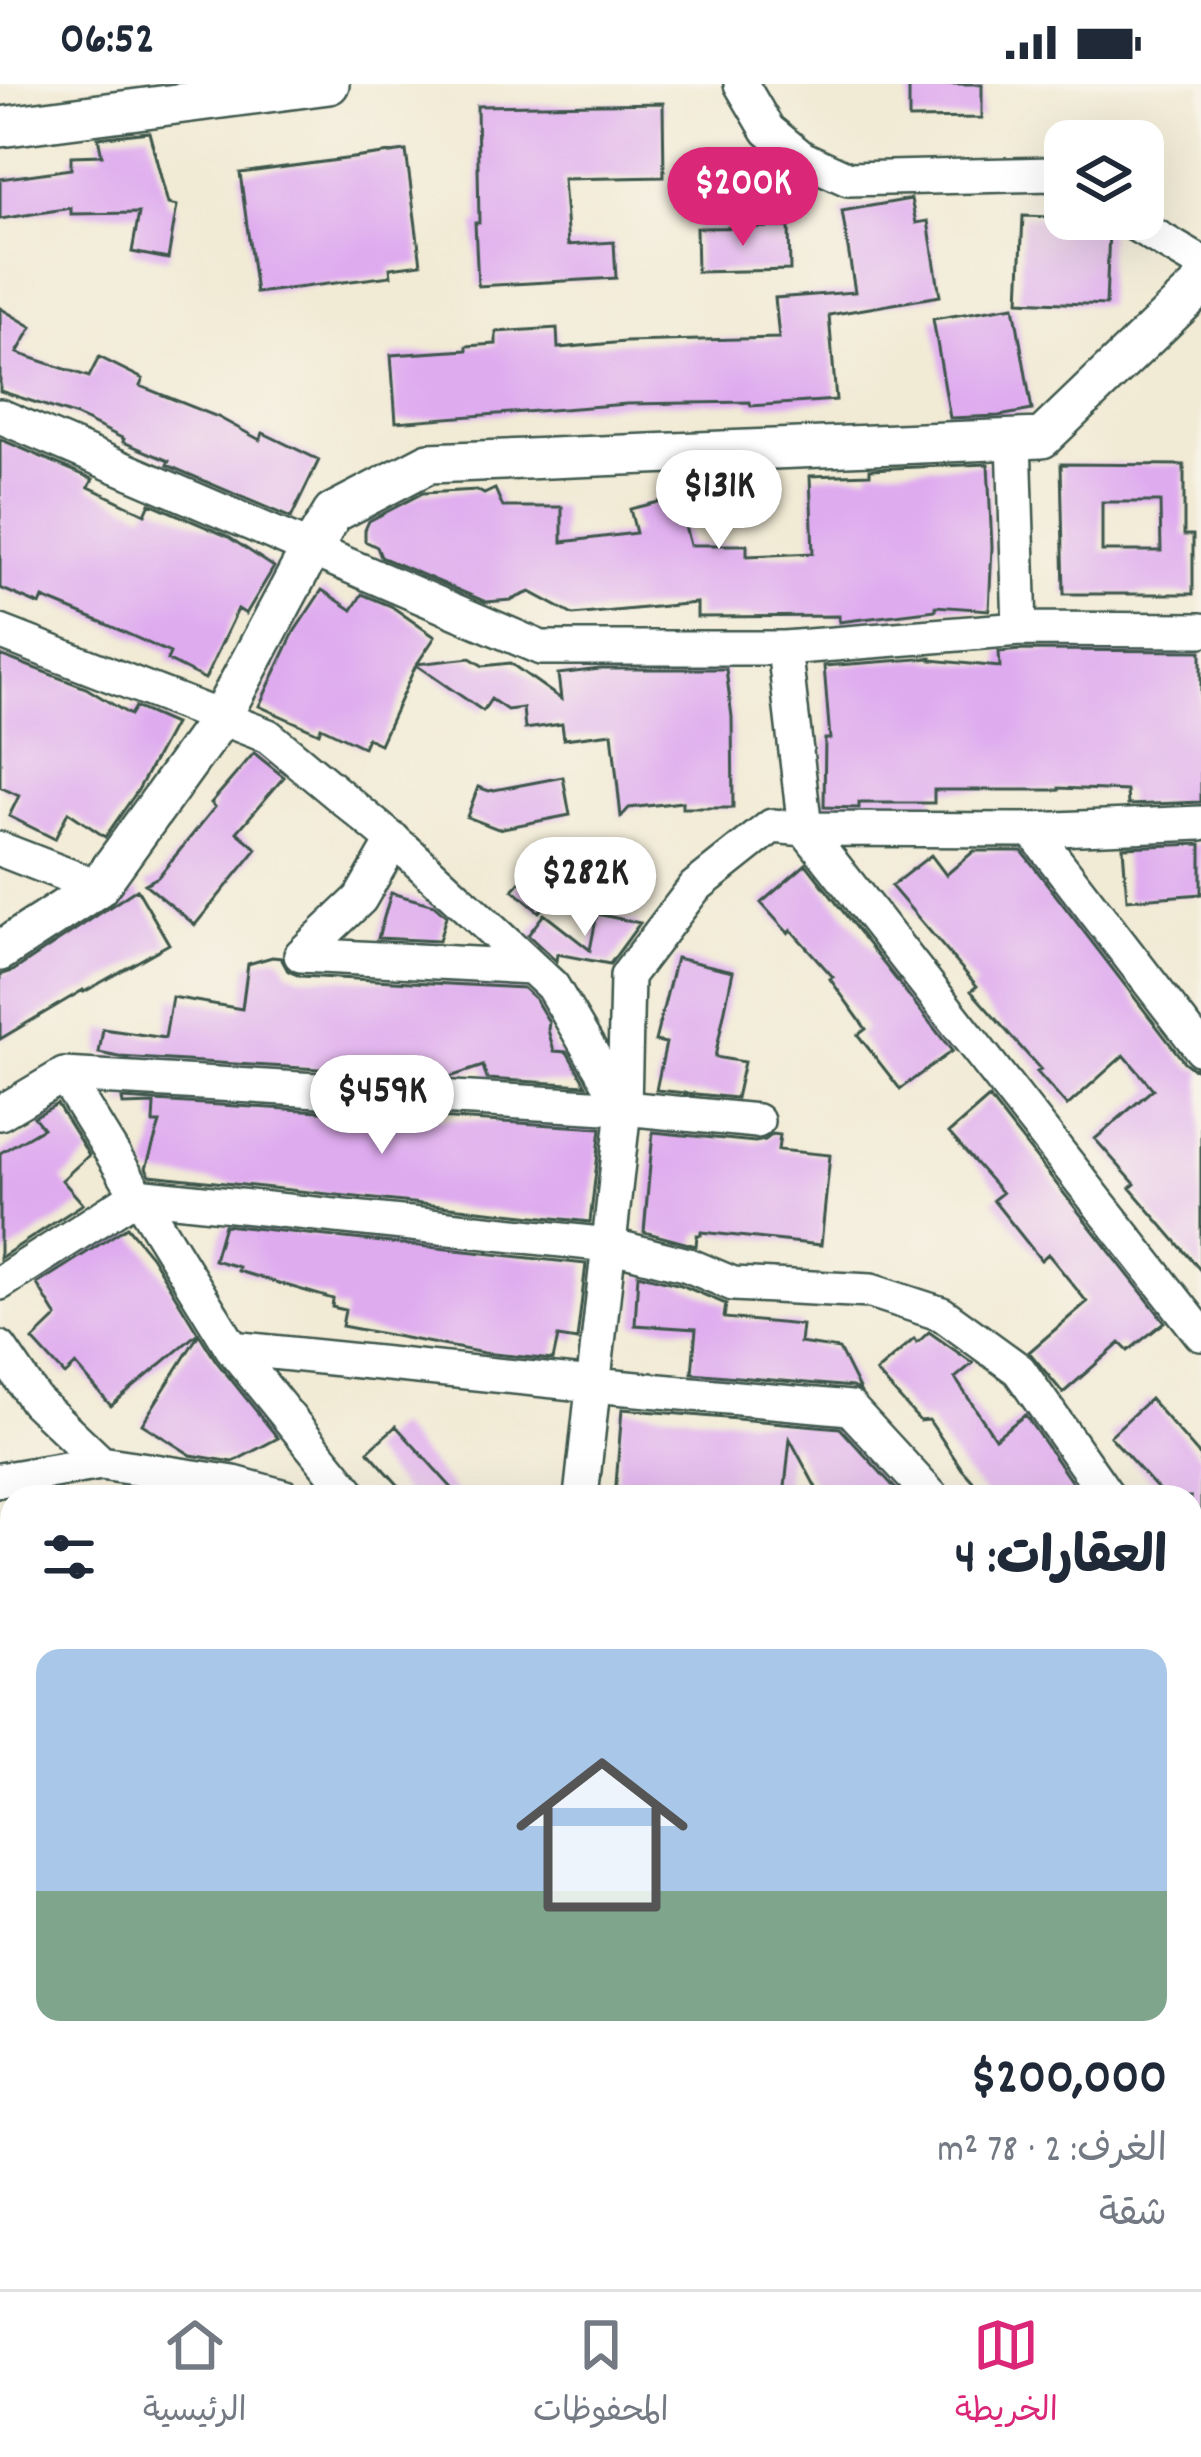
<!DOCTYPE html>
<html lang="ar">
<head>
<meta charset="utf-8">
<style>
	body { margin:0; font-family:Dekko,"Playpen Sans Arabic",sans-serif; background:#f6f6f7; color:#1f2937; direction:rtl; height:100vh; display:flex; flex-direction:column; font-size:45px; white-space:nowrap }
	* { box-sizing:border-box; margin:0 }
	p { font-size:39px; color:#747a83 }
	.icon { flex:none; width:66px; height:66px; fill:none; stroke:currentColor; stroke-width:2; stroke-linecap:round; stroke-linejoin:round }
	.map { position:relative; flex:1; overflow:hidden; direction:ltr }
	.details { position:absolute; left:0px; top:1401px; width:1203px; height:804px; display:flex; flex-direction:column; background:#fff; border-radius:36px 36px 0 0; box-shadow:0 12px 48px #0002; direction:rtl }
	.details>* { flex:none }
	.buttons { position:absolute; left:1044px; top:36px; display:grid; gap:24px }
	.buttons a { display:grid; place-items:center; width:120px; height:120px; border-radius:24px; background:#fff; box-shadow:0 12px 48px #0002; font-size:60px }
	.price { position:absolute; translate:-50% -102px; padding:0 27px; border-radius:42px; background:#fff; color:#222; font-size:39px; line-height:78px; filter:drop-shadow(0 3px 6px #0008) }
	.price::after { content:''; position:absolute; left:50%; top:72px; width:36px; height:27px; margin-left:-18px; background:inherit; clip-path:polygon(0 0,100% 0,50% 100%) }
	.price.selected { background:#db2777; color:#fff }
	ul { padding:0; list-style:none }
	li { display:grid; align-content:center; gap:24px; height:636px; padding:0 36px }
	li+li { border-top:3px solid #e0e1e3 }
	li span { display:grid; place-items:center; height:372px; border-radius:24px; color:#555 }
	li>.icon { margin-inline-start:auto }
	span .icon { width:216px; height:216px; fill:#fffc; stroke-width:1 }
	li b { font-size:51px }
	h2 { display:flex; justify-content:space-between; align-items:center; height:144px; padding:0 36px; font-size:51px }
	.status { display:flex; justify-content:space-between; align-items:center; height:84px; padding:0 60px; background:#fff; direction:ltr }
	.status svg { height:33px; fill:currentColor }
	.dock { display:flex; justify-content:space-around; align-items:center; height:168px; border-top:3px solid #e0e1e3; background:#fff; font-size:33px; color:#747a83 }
	.dock a { display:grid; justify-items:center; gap:6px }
	.dock .selected { color:#db2777 }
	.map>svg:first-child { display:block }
	.building { fill:#dfabef; fill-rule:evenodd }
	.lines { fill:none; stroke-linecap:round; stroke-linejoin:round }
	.minor-casing { stroke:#3e574c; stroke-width:38 }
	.tertiary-casing { stroke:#3e574c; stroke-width:44 }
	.minor { stroke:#fff; stroke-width:33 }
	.tertiary { stroke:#fff; stroke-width:39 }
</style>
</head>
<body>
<div class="status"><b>06:52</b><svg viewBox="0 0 49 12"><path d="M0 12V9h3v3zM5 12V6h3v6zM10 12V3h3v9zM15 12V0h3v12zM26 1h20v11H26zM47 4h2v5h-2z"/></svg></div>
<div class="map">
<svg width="1201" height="2205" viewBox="0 0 1201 2205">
	<rect width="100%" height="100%" fill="#f7f3e8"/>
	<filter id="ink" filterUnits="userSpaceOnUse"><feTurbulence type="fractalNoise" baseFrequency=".00833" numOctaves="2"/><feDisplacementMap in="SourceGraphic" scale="24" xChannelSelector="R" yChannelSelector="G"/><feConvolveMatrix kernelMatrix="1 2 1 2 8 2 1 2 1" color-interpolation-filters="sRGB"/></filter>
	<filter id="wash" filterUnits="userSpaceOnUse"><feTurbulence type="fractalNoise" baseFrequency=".004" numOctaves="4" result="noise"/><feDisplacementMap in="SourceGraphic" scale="48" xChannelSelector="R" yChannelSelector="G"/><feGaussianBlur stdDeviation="2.7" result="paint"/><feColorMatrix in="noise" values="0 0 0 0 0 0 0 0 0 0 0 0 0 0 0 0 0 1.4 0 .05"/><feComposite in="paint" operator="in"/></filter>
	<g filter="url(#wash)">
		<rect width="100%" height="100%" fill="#f1ead4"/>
		<g id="blocks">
			<!-- building -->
			<path class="building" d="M909 0H982V34L909 35Z
				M663 19 664 93 563 95 568 161 614 158 616 194 478 202 475 139H479L477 22Z
				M149 48 168 120 177 122 168 175 132 168 139 129 71 130V124L0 135V95L71 85V72L102 71 98 54Z
				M406 67 421 180 390 184 391 192 256 209 240 89Z
				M911 115 916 139 928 137 940 212 829 231 836 316 751 322 750 318 627 320 396 338 391 271 467 266V262L496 260V248L557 244 558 264 625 258 779 254 775 214 855 208 842 127Z
				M1023 132 1105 135 1109 147 1106 221 1019 217Z
				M789 143 790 186 697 188 696 144Z
				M1014 222 1032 326 999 332 950 334 933 235Z
				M0 224 32 243 17 269 89 293 99 273 143 295 140 302 218 333 260 356 263 349 319 376 291 434 167 381 169 377 123 358 124 355 77 332 0 307Z
				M0 355 93 395 89 403 145 430 150 419 227 452 274 483 246 530 238 525 205 595 167 576 170 569 101 538 43 514 40 521 0 504Z
				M988 380 992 463 989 526 936 522V526L839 538V532L697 533V519L573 531 530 508 511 516 486 518 381 473 377 463 365 457V446L369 437 423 409 477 406 484 410 495 405 503 423H562V458L636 449 630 425 662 417 664 428 680 424 690 461H747V472L813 469 810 392 870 390V385Z
				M1061 380 1184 381V451H1193V510H1064ZM1102 418H1160L1161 467H1102Z
				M322 506 352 526 362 510 391 522 435 553 417 580 470 574 483 582 510 579 561 615 558 590 600 585H726L732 633 733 724H682V718L629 724 621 733 612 649 564 655 562 640 525 645 523 624 507 626 491 615 483 627 416 581 380 660 367 654 363 663 321 643 319 649 259 622 294 548Z
				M1021 566 1201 567V718L1128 721 1127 707 1059 704V706H934V719H859V724L824 723 825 655H830L824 582 931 574V576L1000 583 999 568Z
				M0 571 86 604 130 631 135 623 174 640 138 706 105 753 68 728 55 755 9 732 19 712 0 703Z
				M254 669 284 693 237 748 257 765 195 841 145 800 158 793 215 723 211 719Z
				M563 693 570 731 498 745 467 733 478 703 489 707Z
				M1201 760V810L1127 816 1123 763Z
				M974 767H1022L1184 978 1192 984 1201 986V1187L1130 1104 1135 1100 1095 1055 1153 1005 1124 971 1067 1022 1037 988 1041 986 971 907 977 902 891 802 931 771 946 791Z
				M806 780 952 967 900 1005 858 951 866 945 830 895 833 893 791 846 788 849 761 819Z
				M535 781 561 803 539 828 513 806Z
				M137 805 169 860 84 908 83 906 0 955V891L13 887Z
				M391 809 434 821 446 832 439 857 378 854Z
				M544 830 590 866 597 830 640 839 610 880 557 870 556 877 528 851Z
				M272 873 281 874 288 887 300 892 523 904 535 915 549 938 548 946 554 967 567 968 586 1001 487 995 483 982 450 993 119 973 99 969 103 945 165 954 172 913 242 925 248 880Z
				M676 874 733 887 715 973 744 978 736 1014 656 1006 666 959 655 957Z
				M989 1014 1165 1238 1128 1267 1120 1259 1063 1309 1029 1268 1087 1218 1048 1170 1041 1176 993 1116 1002 1109 949 1049Z
				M122 1015 601 1044 590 1138 150 1091 146 1084 160 1039H153L154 1020 123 1021Z
				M57 1020 89 1071 62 1096 83 1120 0 1174V1069L43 1044 34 1033Z
				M653 1048 755 1058 765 1056 773 1050 780 1051 778 1066 830 1071 821 1161 701 1148V1151H697L696 1162 644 1148Z
				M224 1141 586 1180 577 1256 558 1253 553 1276 484 1269 342 1242 345 1226 332 1223 333 1215 238 1187 239 1183 214 1176Z
				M127 1143 151 1172 198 1249 111 1322 76 1281 65 1291 33 1256 57 1233 37 1200Z
				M638 1190 681 1201 726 1220 724 1234 802 1241 800 1259 839 1265 860 1307 852 1303 692 1289 696 1245 635 1241Z
				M929 1248 973 1279 955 1294 995 1354 1025 1331 1082 1413H987L962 1385 929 1336 920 1337 876 1288 914 1255 917 1259Z
				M199 1250 216 1277 278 1354 233 1378 191 1371 142 1340Z
				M1150 1315 1201 1373V1449L1191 1431V1413H1165L1110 1352Z
				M622 1325 840 1344 903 1413H821L790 1355 784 1413H615Z
				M396 1342 460 1413H409L368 1367Z"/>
		</g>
	</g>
	<g filter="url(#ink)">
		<use href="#blocks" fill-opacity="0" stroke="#3e574c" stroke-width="3"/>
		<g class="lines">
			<defs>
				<path id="minor" d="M741 0 768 46 802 74 848 95 1051 90 1065 99
					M1126 135 1201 179
					M0 332 541 564H784L1020 545 1201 546
					M1014 355 1020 545
					M0 548 268 652 411 771 552 902 624 1024
					M784 564 805 745 1201 1250
					M1032 746 1201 965
					M394 756 360 815 301 871 531 883
					M0 765 98 803
					M64 991 232 1264 353 1413
					M0 1029 64 991 624 1024 757 1037
					M0 1199 137 1111 609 1161 688 1181 733 1200 871 1207 942 1230 1019 1286 1108 1413
					M0 1264 36 1317 101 1379 234 1399 285 1413
					M232 1264 593 1301 850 1324 932 1413
					M0 1396 101 1379
					M581 1413 624 1024 627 892 695 803 772 742 805 745 1032 746 1201 739
					M1191 1523 1201 1536
					M1191 1727 1201 1739
					M1191 1963 1201 1965
					M1191 2184H1192
					M843 2193 848 2205"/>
				<path id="tertiary" d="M0 43 329 0
					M0 867 98 803 221 633 311 465 333 429 429 379 1042 354 1201 201"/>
			</defs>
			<!-- minor casing -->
			<use href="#minor" class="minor-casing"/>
			<!-- tertiary casing -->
			<use href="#tertiary" class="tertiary-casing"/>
			<!-- minor -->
			<use href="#minor" class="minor"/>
			<!-- tertiary -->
			<use href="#tertiary" class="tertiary"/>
		</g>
	</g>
</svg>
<div class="buttons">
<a><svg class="icon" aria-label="layers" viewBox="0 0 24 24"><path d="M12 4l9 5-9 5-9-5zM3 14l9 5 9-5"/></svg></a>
</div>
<b class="price selected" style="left:743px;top:165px">$200K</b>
<b class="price" style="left:719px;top:468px">$131K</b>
<b class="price" style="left:585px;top:855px">$282K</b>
<b class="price" style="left:382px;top:1073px">$459K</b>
<section class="details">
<h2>العقارات: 4<svg class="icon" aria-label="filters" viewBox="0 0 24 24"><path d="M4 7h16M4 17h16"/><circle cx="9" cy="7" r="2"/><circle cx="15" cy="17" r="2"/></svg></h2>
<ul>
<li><span style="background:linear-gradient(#a9c7e8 65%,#7fa58c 0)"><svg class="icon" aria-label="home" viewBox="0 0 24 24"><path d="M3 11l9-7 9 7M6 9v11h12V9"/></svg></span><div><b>$200,000</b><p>الغرف: 2 · 78 m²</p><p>شقة</p></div></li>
</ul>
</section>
</div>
<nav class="dock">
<a class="selected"><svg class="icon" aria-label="map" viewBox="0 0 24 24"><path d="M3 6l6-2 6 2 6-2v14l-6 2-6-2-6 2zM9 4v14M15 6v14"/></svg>الخريطة</a>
<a><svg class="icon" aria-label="saved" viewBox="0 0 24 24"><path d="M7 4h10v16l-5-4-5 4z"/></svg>المحفوظات</a>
<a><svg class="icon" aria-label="home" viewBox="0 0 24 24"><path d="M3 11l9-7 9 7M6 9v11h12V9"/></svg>الرئيسية</a>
</nav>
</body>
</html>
